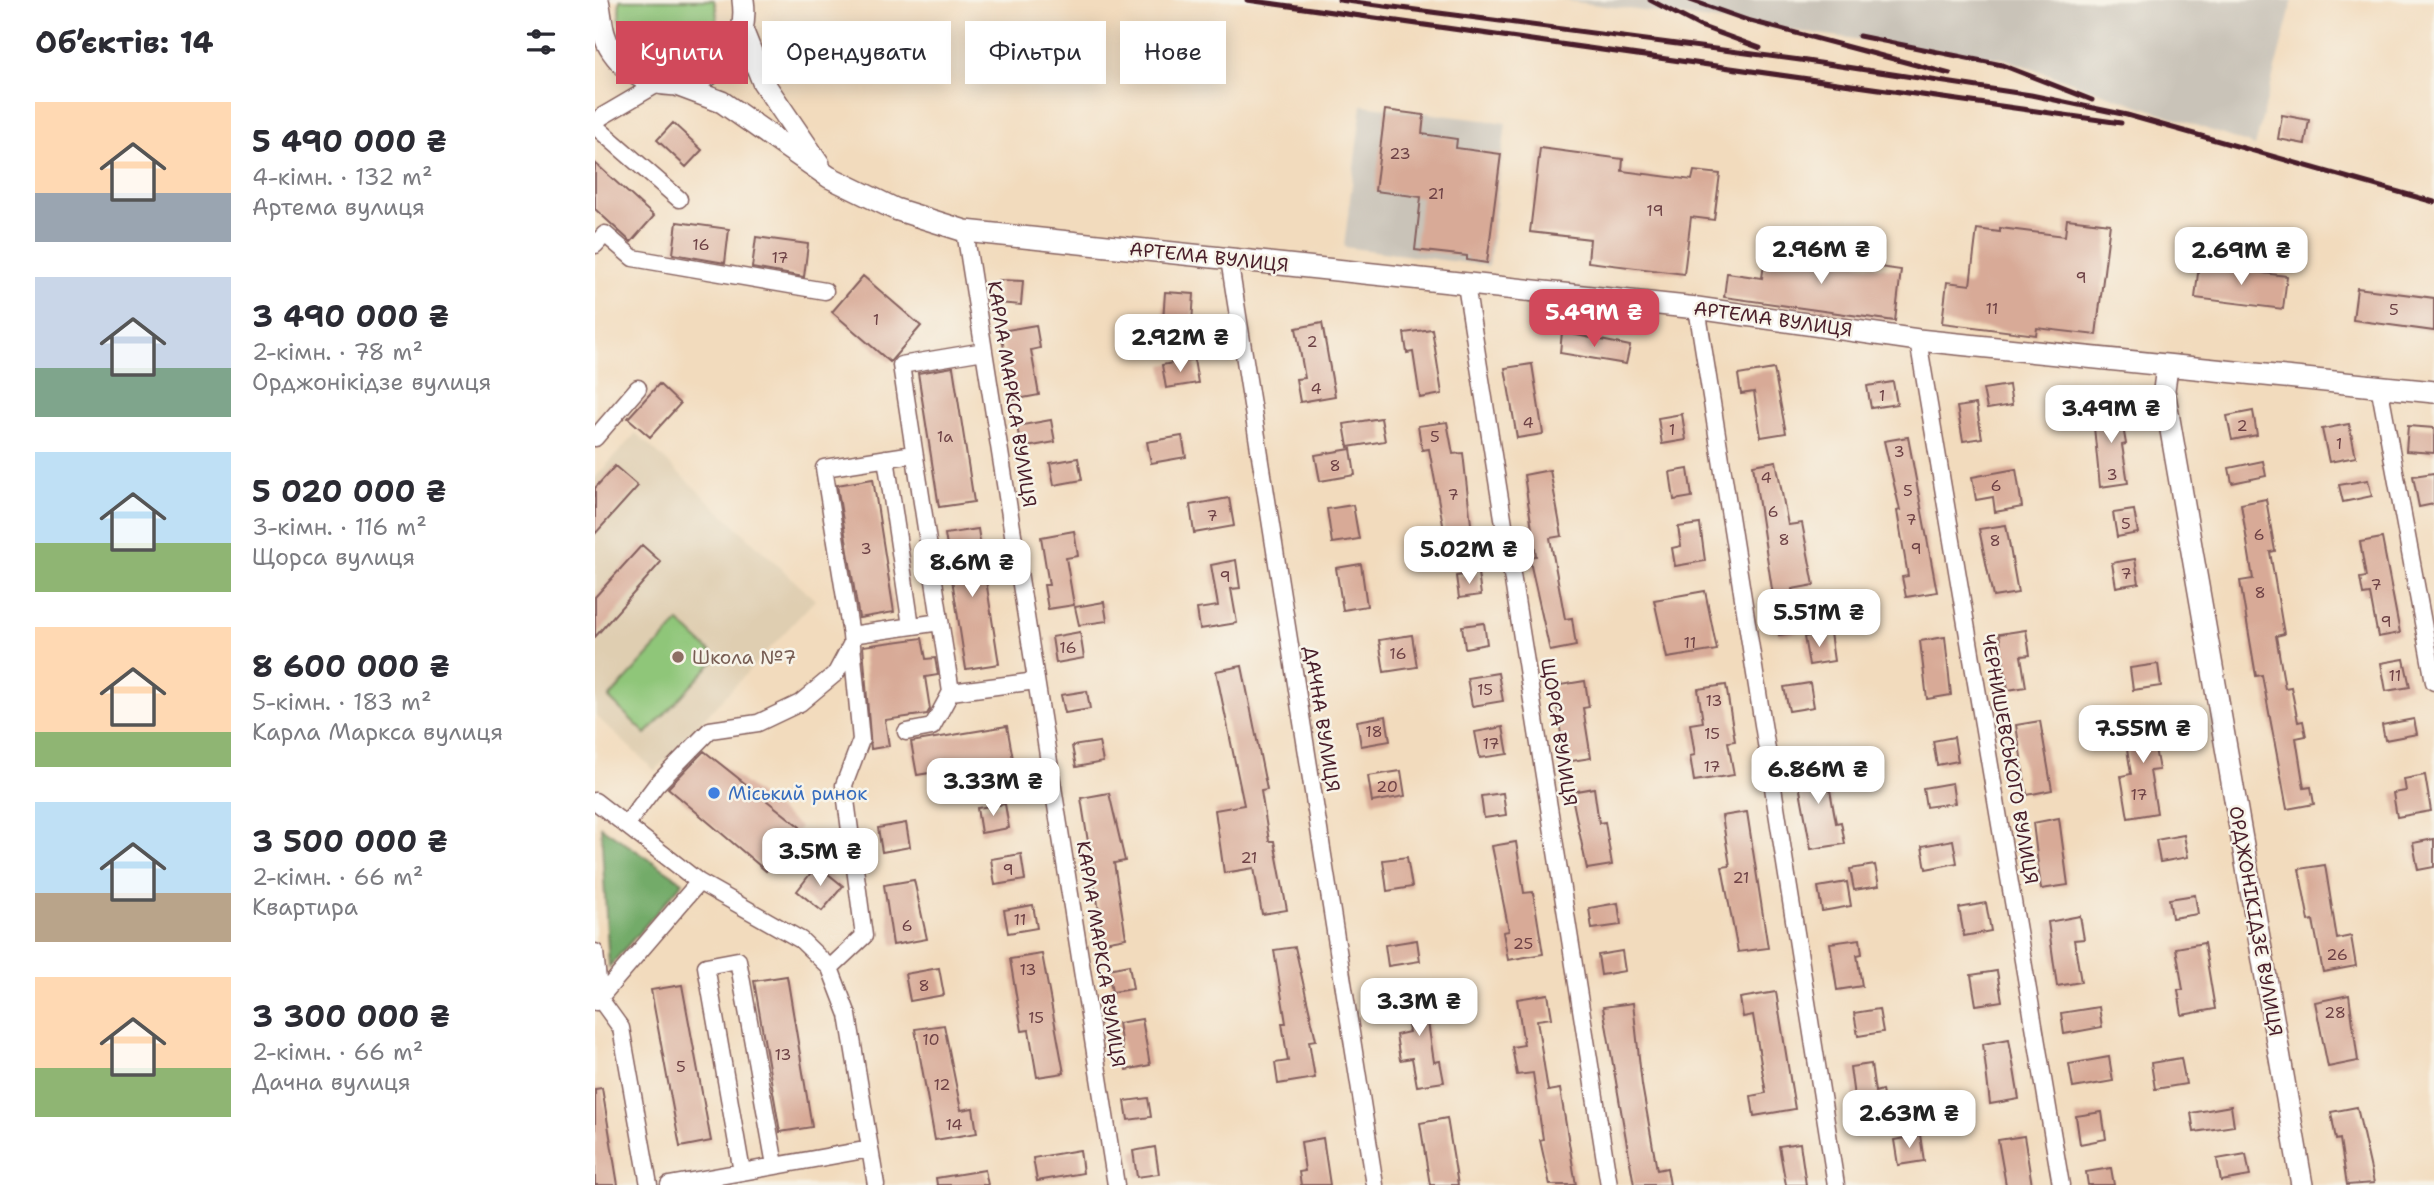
<!DOCTYPE html>
<html lang="uk">
<head>
<meta charset="utf-8">
<style>
	body { margin:0; font-family:"Shantell Sans",sans-serif; background:#f7f7f7; color:#2b2b33; height:100vh; display:flex; flex-direction:column; font-size:26px; white-space:nowrap }
	* { box-sizing:border-box; margin:0 }
	p { font-size:23px; color:#7c7c81 }
	.icon { flex:none; width:38px; height:38px; fill:none; stroke:currentColor; stroke-width:2; stroke-linecap:round; stroke-linejoin:round }
	.map { position:relative; flex:1; overflow:hidden }
	.drawer { display:flex; flex-direction:column; background:#fff; width:595px }
	.drawer>* { flex:none }
	.banner { position:absolute; left:21px; top:21px; width:665px; height:63px; display:flex; gap:14px }
	.price { position:absolute; translate:-50% -60px; padding:0 16px; border-radius:14px; background:#fff; color:#222; font-size:23px; line-height:46px; filter:drop-shadow(0 2px 4px #0008) }
	.price::after { content:''; position:absolute; left:50%; top:42px; width:21px; height:16px; margin-left:-10px; background:inherit; clip-path:polygon(0 0,100% 0,50% 100%) }
	.price.selected { background:#d1495b; color:#fff }
	ul { padding:0; list-style:none }
	li { display:flex; align-items:center; gap:21px; height:175px; padding:0 35px }
	li span { display:grid; place-items:center; flex:none; width:196px; height:140px; border-radius:0px; color:#555 }
	li>.icon { margin-inline-start:auto }
	span .icon { width:84px; height:84px; fill:#fffc; stroke-width:1 }
	li b { font-size:30px }
	h2 { display:flex; justify-content:space-between; align-items:center; height:84px; padding:0 35px; font-size:30px }
	.chip { padding:0 24px; border-radius:0px; background:#fff; box-shadow:0 4px 18px #0003; font-size:24px; line-height:63px }
	.chip.selected { background:#d1495b; color:#fff }
	main { display:flex; flex:1; min-height:0 }
	.map>svg:first-child { display:block }
	.built { fill:#dfceb1 }
	.industrial { fill:#c9c3b8 }
	.green { fill:#8fc679; stroke:#6c7252; stroke-width:2 }
	.forest { fill:#73ab69; stroke:#5e654a; stroke-width:2 }
	.building { fill:#d8aa97 }
	.lines { fill:none; stroke-linecap:round; stroke-linejoin:round }
	.minor-casing { stroke:#85615e; stroke-width:19 }
	.major-casing { stroke:#85615e; stroke-width:24 }
	.minor { stroke:#fff; stroke-width:16 }
	.major { stroke:#fff; stroke-width:21 }
	.rail { stroke:#4a1f2b; stroke-width:5 }
	.education-dot { fill:#8d6e63; stroke:#f7f3e8; stroke-width:2.5 }
	.shop-dot { fill:#3f7fe0; stroke:#f7f3e8; stroke-width:2.5 }
	.labels { text-anchor:middle; dominant-baseline:central; stroke-width:5; stroke-linejoin:round; paint-order:stroke }
	.number-label { font-size:16px; fill:#6e4246 }
	.street-label { font-size:19px; fill:#4a1f2b; stroke:#f7f3e8 }
	.education-label { font-size:19px; fill:#785e54; stroke:#f7f3e8; text-anchor:start }
	.shop-label { font-size:19px; fill:#366cbe; stroke:#f7f3e8; text-anchor:start }
</style>
</head>
<body>
<main>
<section class="drawer">
<h2>Об’єктів: 14<svg class="icon" aria-label="filters" viewBox="0 0 24 24"><path d="M4 7h16M4 17h16"/><circle cx="9" cy="7" r="2"/><circle cx="15" cy="17" r="2"/></svg></h2>
<ul>
<li><span style="background:linear-gradient(#ffd9b3 65%,#9aa5b1 0)"><svg class="icon" aria-label="home" viewBox="0 0 24 24"><path d="M3 11l9-7 9 7M6 9v11h12V9"/></svg></span><div><b>5 490 000 ₴</b><p>4-кімн. · 132 m²</p><p>Артема вулиця</p></div></li>
<li><span style="background:linear-gradient(#c9d6e8 65%,#7fa58c 0)"><svg class="icon" aria-label="home" viewBox="0 0 24 24"><path d="M3 11l9-7 9 7M6 9v11h12V9"/></svg></span><div><b>3 490 000 ₴</b><p>2-кімн. · 78 m²</p><p>Орджонікідзе вулиця</p></div></li>
<li><span style="background:linear-gradient(#bfe0f5 65%,#8fb573 0)"><svg class="icon" aria-label="home" viewBox="0 0 24 24"><path d="M3 11l9-7 9 7M6 9v11h12V9"/></svg></span><div><b>5 020 000 ₴</b><p>3-кімн. · 116 m²</p><p>Щорса вулиця</p></div></li>
<li><span style="background:linear-gradient(#ffd9b3 75%,#8fb573 0)"><svg class="icon" aria-label="home" viewBox="0 0 24 24"><path d="M3 11l9-7 9 7M6 9v11h12V9"/></svg></span><div><b>8 600 000 ₴</b><p>5-кімн. · 183 m²</p><p>Карла Маркса вулиця</p></div></li>
<li><span style="background:linear-gradient(#bfe0f5 65%,#b9a48a 0)"><svg class="icon" aria-label="home" viewBox="0 0 24 24"><path d="M3 11l9-7 9 7M6 9v11h12V9"/></svg></span><div><b>3 500 000 ₴</b><p>2-кімн. · 66 m²</p><p>Квартира</p></div></li>
<li><span style="background:linear-gradient(#ffd9b3 65%,#8fb573 0)"><svg class="icon" aria-label="home" viewBox="0 0 24 24"><path d="M3 11l9-7 9 7M6 9v11h12V9"/></svg></span><div><b>3 300 000 ₴</b><p>2-кімн. · 66 m²</p><p>Дачна вулиця</p></div></li>
</ul>
</section>
<div class="map">
<svg width="1839" height="1185" viewBox="0 0 1839 1185">
	<rect width="100%" height="100%" fill="#f7f3e8"/>
	<filter id="ink" filterUnits="userSpaceOnUse"><feTurbulence type="fractalNoise" baseFrequency=".0143" numOctaves="2"/><feDisplacementMap in="SourceGraphic" scale="14" xChannelSelector="R" yChannelSelector="G"/><feConvolveMatrix kernelMatrix="1 2 1 2 8 2 1 2 1" color-interpolation-filters="sRGB"/></filter>
	<filter id="wash" filterUnits="userSpaceOnUse"><feTurbulence type="fractalNoise" baseFrequency=".00686" numOctaves="4" result="noise"/><feDisplacementMap in="SourceGraphic" scale="28" xChannelSelector="R" yChannelSelector="G"/><feGaussianBlur stdDeviation="1.57" result="paint"/><feColorMatrix in="noise" values="0 0 0 0 0 0 0 0 0 0 0 0 0 0 0 0 0 1.4 0 .05"/><feComposite in="paint" operator="in"/></filter>
	<g filter="url(#wash)">
		<rect width="100%" height="100%" fill="#f2dbbd"/>
		<!-- built -->
		<path class="built" d="M41 433 220 600 60 771 0 715V478Z"/>
		<!-- industrial -->
		<path class="industrial" d="M966 0H1698L1660 146 1410 59Z
			M767 105 911 123 894 266 749 247Z"/>
		<!-- green -->
		<path class="green" d="M25 0H119C142 71 14 94 25 0Z
			M84 622 122 658 51 734 14 698Z"/>
		<!-- forest -->
		<path class="forest" d="M6 827 88 882 14 967Z"/>
		<g id="blocks">
			<!-- building -->
			<path class="building" d="M790 110 829 115 827 134 862 139 861 148 906 154 892 263 872 260V256L820 250 826 197 780 191Z
				M1687 115 1714 120 1710 144 1683 139Z
				M78 123 107 150 91 167 62 140Z
				M945 148 1028 159 1027 171 1097 180 1099 171 1125 174 1119 220 1096 217 1089 274 993 262 995 239 935 232Z
				M0 163 59 216 36 242 0 209Z
				M1472 219 1515 224 1501 335 1442 328 1441 335 1347 323 1352 282 1375 285 1382 229 1405 232V228L1470 236Z
				M82 222 134 229 130 263 78 254Z
				M161 237 213 244 209 277 157 268Z
				M1171 251 1306 270 1300 321 1129 297 1132 273 1167 278Z
				M1604 265 1692 276 1688 309 1600 298Z
				M268 276 326 326 295 362 237 312Z
				M404 280 428 281 426 305 403 303Z
				M1762 288 1839 298V331L1758 320Z
				M570 292 599 294 597 323 568 321Z
				M727 323 740 396 705 402 701 379 710 378 701 328Z
				M441 325 445 348 436 350 444 395 417 400 406 331Z
				M837 329 847 394 825 398 818 352 812 353 809 333Z
				M967 332 1035 346 1031 364 965 353Z
				M599 359 603 383 571 388 567 365Z
				M937 364 948 434 922 438 910 368Z
				M358 367 379 502 344 507 323 373Z
				M1179 369 1191 433 1166 437 1159 392 1146 394 1143 375Z
				M1298 382 1302 404 1276 408 1272 386Z
				M64 384 85 404 55 437 33 418Z
				M1414 385 1417 405 1392 409 1388 389Z
				M1523 398 1531 444 1527 445 1533 483 1505 487 1499 427 1507 426 1503 401Z
				M1381 404 1387 438 1368 441 1362 407Z
				M1658 411 1662 435 1637 440 1632 416Z
				M1087 414 1091 440 1067 444 1063 418Z
				M786 418 790 441 753 447 749 424Z
				M456 420 460 442 426 448 422 426Z
				M852 422 858 454 868 453 878 542 852 546 834 449 827 450 823 426Z
				M1754 424 1761 457 1734 462 1727 429Z
				M1813 426 1839 428V453L1811 451Z
				M587 436 591 457 556 463 552 442Z
				M1313 437 1342 592 1311 597 1307 577 1313 576 1302 511 1305 510 1289 441Z
				M756 449 760 475 725 481 720 455Z
				M483 458 487 480 459 485 455 463Z
				M1181 461 1193 525 1207 523 1219 585 1197 589 1204 632 1184 635 1158 465Z
				M1668 461 1671 476 1637 483 1634 468Z
				M20 466 43 486 0 534V488Z
				M1093 469 1097 497 1079 500 1075 472Z
				M1421 469 1427 507 1400 512 1398 497 1381 500 1377 477Z
				M955 470 967 536 955 538 970 619 977 618 981 646 955 651 934 557 941 556 929 475Z
				M1839 473V504L1824 507 1818 476Z
				M278 479 299 612 264 618 242 485Z
				M1773 480 1777 496 1748 502 1744 485Z
				M634 498 639 526 599 533 595 505Z
				M1671 499 1680 551 1675 552 1689 634 1681 636 1690 688 1696 687 1703 722 1708 721 1711 736 1701 738 1709 788 1716 787 1719 804 1692 809 1667 675 1661 676 1645 581 1658 579 1646 504Z
				M758 505 764 539 737 543 732 509Z
				M1539 510 1543 533 1522 537 1518 513Z
				M1105 524 1110 561 1080 566 1077 548 1086 546 1083 527Z
				M1411 525 1423 593 1398 597 1384 529Z
				M383 529 404 664 371 669 350 534Z
				M479 531 483 556 471 558 479 605 453 609 449 585H454L446 537Z
				M1787 538 1805 633 1783 637 1775 594 1768 595 1765 578 1771 577 1765 542Z
				M47 545 66 562 0 637V597Z
				M1540 559 1544 583 1521 587 1517 563Z
				M641 560 645 588 636 589 642 623 605 629 602 609 623 606 616 565Z
				M766 564 772 606 748 610 741 568Z
				M883 573 886 595 864 598 861 576Z
				M1110 591 1122 650 1072 658 1059 600Z
				M509 602 512 621 484 625 480 607Z
				M889 623 892 644 870 648 867 626Z
				M1431 630 1435 655 1426 656 1431 687 1413 690 1404 634Z
				M485 632 489 658 461 663 457 637Z
				M1235 633 1239 661 1214 665 1209 637Z
				M817 635 822 667 789 672 784 640Z
				M1350 637 1356 695 1332 699 1325 641Z
				M327 638 331 659 340 658 343 675 330 677 335 709 332 714 290 720 294 746 276 749 268 646Z
				M1809 659 1815 687 1791 691 1786 663Z
				M1563 664 1566 686 1538 690 1535 668Z
				M647 666 672 790 666 791 674 841H679L692 910 667 914 659 868 629 873 620 810 649 805 621 671Z
				M903 673 908 701 877 706 872 678Z
				M990 681 994 707 988 708 996 758 970 762 959 686Z
				M1215 683 1219 707 1194 711 1189 687Z
				M1131 685 1140 741 1133 742 1139 775 1099 781 1095 756 1100 755 1095 724 1108 722 1103 689Z
				M492 691 495 709 470 713 466 695Z
				M1570 713 1573 736 1558 738 1564 770 1555 771 1562 813 1533 818 1526 776 1536 774 1532 749 1540 748 1535 718Z
				M791 716 795 741 766 746 762 721Z
				M1819 719 1822 734 1790 740 1787 725Z
				M1445 721 1457 790 1432 795 1421 725Z
				M412 726 418 759 322 775 316 742Z
				M908 727 913 754 885 758 880 732Z
				M1359 737 1363 761 1342 765 1338 741Z
				M504 742 508 762 481 767 477 746Z
				M109 751 205 827 171 871 73 788Z
				M1226 759 1231 790H1235L1241 823 1246 822 1250 844 1216 849 1200 763Z
				M806 771 810 796 777 802 773 776Z
				M1830 775 1836 811 1802 817 1798 793 1811 791 1809 779Z
				M1357 783 1360 803 1331 807 1328 788Z
				M999 788 1004 823 1010 822 1017 865 992 869 976 792Z
				M514 793 530 861 519 863 531 938 509 942 486 798Z
				M908 793 911 815 889 818 886 796Z
				M410 804 414 828 386 833 382 808Z
				M1152 812 1173 948 1143 952 1127 867 1135 866 1127 816Z
				M1464 818 1473 885 1446 889 1438 823Z
				M311 823 315 847 287 852 283 828Z
				M1589 835 1593 857 1565 862 1561 840Z
				M1839 839V867L1823 870 1818 843Z
				M1358 840 1362 863 1331 869 1327 846Z
				M921 842 929 893 938 892 948 954 913 960 908 932 914 931 897 846Z
				M426 854 430 880 400 885 396 859Z
				M812 857 817 887 792 891 788 860Z
				M222 865 248 886 227 911 202 891Z
				M1280 865 1284 886 1259 890 1255 869Z
				M1730 865 1742 939 1756 936 1761 966 1728 972 1718 920 1714 921 1704 869Z
				M319 880 332 939 298 945 289 885Z
				M1252 882 1256 906 1227 911 1223 887Z
				M1600 895 1603 914 1577 918 1574 899Z
				M1023 903 1026 925 997 929 994 908Z
				M1391 903 1396 931 1369 936 1364 908Z
				M438 905 442 928 413 933 409 910Z
				M1485 916 1489 939 1479 940 1486 982 1462 986 1453 922Z
				M1265 939 1267 954 1262 955 1267 986 1242 990 1235 943Z
				M822 940 825 961 793 966 790 945Z
				M1609 943 1620 1009 1587 1015 1583 990H1588L1581 948Z
				M700 947 721 1040 714 1041 720 1078 683 1084 680 1063 693 1061 687 1023H691L679 950Z
				M1027 951 1030 971 1006 975 1003 955Z
				M447 954 469 1073 442 1077 434 1030 427 1031 415 959Z
				M534 965 538 989 517 992 513 969Z
				M344 968 349 995 315 1001 310 974Z
				M1402 971 1407 1001 1381 1005 1376 975Z
				M192 976 217 1127 185 1132 159 981Z
				M87 985 116 1141 85 1147 56 990Z
				M834 987 837 1008 831 1009 839 1062 845 1061 849 1082 822 1086 817 1058 805 1060 801 1035 814 1032 808 991Z
				M1181 992 1200 1109 1159 1116 1156 1096 1171 1093 1158 1015 1148 1017 1145 998Z
				M953 994 957 1018 942 1020 953 1091 965 1089 981 1185H955L945 1140 948 1139 938 1073 922 1075 917 1047 929 1045 922 999Z
				M1754 995 1763 1061 1733 1067 1720 1002Z
				M1038 1003 1047 1085 1062 1170 1072 1168 1075 1185H1039L1008 1007Z
				M1504 1007 1507 1027 1469 1034 1466 1013Z
				M1284 1009 1288 1032 1263 1036 1259 1013Z
				M547 1019 555 1065 531 1070 523 1023Z
				M349 1025 366 1110 378 1108 382 1133 340 1140 320 1029Z
				M1414 1039 1424 1099 1395 1104 1388 1044Z
				M1514 1057 1518 1081 1478 1088 1474 1064Z
				M1586 1058 1591 1084 1560 1089 1556 1063Z
				M1276 1064 1280 1092 1287 1090 1291 1114 1262 1119 1255 1067Z
				M7 1088 23 1185H0V1089Z
				M553 1098 556 1117 533 1120 530 1101Z
				M1636 1106 1639 1126 1599 1132 1596 1113Z
				M1762 1107 1779 1183 1752 1185 1745 1139 1741 1140 1736 1112Z
				M1507 1112 1511 1139 1485 1144 1481 1116Z
				M852 1118 863 1185H835L825 1123Z
				M1325 1135 1329 1161 1303 1165 1299 1140Z
				M1429 1136 1437 1185H1411L1403 1140Z
				M728 1138 735 1185H706L704 1172 710 1171 706 1142Z
				M1205 1143 1211 1185H1191L1184 1146Z
				M560 1147 564 1174 542 1177 538 1151Z
				M485 1150 488 1173 442 1181 438 1158Z
				M1651 1154 1655 1176 1626 1181 1622 1159Z
				M1516 1168 1519 1185H1493L1491 1172Z
				M390 1170 393 1185H342L341 1178Z"/>
		</g>
	</g>
	<g filter="url(#ink)">
		<use href="#blocks" fill-opacity="0" stroke="#85615e" stroke-width="2"/>
		<g class="lines">
			<defs>
				<path id="minor" d="M0 124 6 117 64 83
					M0 126 84 199
					M370 231 521 1185
					M0 245 10 234 38 258 230 291
					M634 259 780 1185
					M871 285 1014 1185
					M1102 308 1241 1185
					M1323 340 1466 1185
					M389 351 306 365 356 692 441 681
					M1784 385 1839 682
					M0 438 43 388
					M291 458 316 626
					M256 635 345 622
					M311 732 337 727 356 692
					M0 801 104 882 206 940 235 968 253 1015 281 1185
					M31 825 61 785 115 730 163 723 205 703 241 673 257 643
					M0 952 5 999 26 1028 54 1185
					M235 968 269 936 249 785 266 740 256 635 229 468 319 454
					M1 1002 104 882
					M147 1172 111 966 143 960 180 1165
					M74 1185 275 1149"/>
				<path id="major" d="M3 0C7 18 6 35 17 51 62 117 159 78 148 0
					M148 32 168 82 224 164
					M84 86 127 102 234 177 300 209 370 231 1102 308 1323 340 1839 392
					M1572 367 1569 390 1707 1185"/>
			</defs>
			<!-- minor casing -->
			<use href="#minor" class="minor-casing"/>
			<!-- major casing -->
			<use href="#major" class="major-casing"/>
			<!-- minor -->
			<use href="#minor" class="minor"/>
			<!-- major -->
			<use href="#major" class="major"/>
			<!-- rail -->
			<path class="rail" d="M652 0 1526 123
				M744 0 1205 60 1436 95 1532 115 1839 202
				M1055 0 1105 26 1165 48
				M1095 0 1152 20 1355 74
				M1264 36 1407 65 1497 100"/>
		</g>
	</g>
	<!-- markers -->
	<circle class="education-dot" cx="83" cy="657" r="7"/>
	<circle class="shop-dot" cx="119" cy="793" r="7"/>
	<g class="labels">
		<!-- number labels -->
		<g class="number-label">
			<text x="805" y="153">23</text>
			<text x="841" y="193">21</text>
			<text x="1060" y="210">19</text>
			<text x="106" y="244">16</text>
			<text x="185" y="257">17</text>
			<text x="1486" y="277">9</text>
			<text x="1397" y="308">11</text>
			<text x="1799" y="309">5</text>
			<text x="281" y="319">1</text>
			<text x="717" y="341">2</text>
			<text x="721" y="388">4</text>
			<text x="1287" y="395">1</text>
			<text x="933" y="422">4</text>
			<text x="1647" y="425">2</text>
			<text x="1077" y="429">1</text>
			<text x="350" y="436">1а</text>
			<text x="840" y="436">5</text>
			<text x="1744" y="443">1</text>
			<text x="1304" y="451">3</text>
			<text x="740" y="465">8</text>
			<text x="1517" y="474">3</text>
			<text x="1171" y="477">4</text>
			<text x="1401" y="485">6</text>
			<text x="1313" y="490">5</text>
			<text x="858" y="494">7</text>
			<text x="1178" y="511">6</text>
			<text x="617" y="515">7</text>
			<text x="1316" y="519">7</text>
			<text x="1531" y="523">5</text>
			<text x="1664" y="534">6</text>
			<text x="1189" y="539">8</text>
			<text x="1400" y="540">8</text>
			<text x="271" y="548">3</text>
			<text x="1321" y="548">9</text>
			<text x="1531" y="573">7</text>
			<text x="630" y="576">9</text>
			<text x="1781" y="584">7</text>
			<text x="1665" y="592">8</text>
			<text x="1791" y="621">9</text>
			<text x="1095" y="642">11</text>
			<text x="473" y="647">16</text>
			<text x="803" y="653">16</text>
			<text x="1800" y="675">11</text>
			<text x="890" y="689">15</text>
			<text x="1119" y="700">13</text>
			<text x="779" y="731">18</text>
			<text x="1117" y="733">15</text>
			<text x="896" y="743">17</text>
			<text x="1117" y="766">17</text>
			<text x="792" y="786">20</text>
			<text x="1544" y="794">17</text>
			<text x="654" y="857">21</text>
			<text x="413" y="869">9</text>
			<text x="1146" y="877">21</text>
			<text x="425" y="919">11</text>
			<text x="312" y="925">6</text>
			<text x="928" y="943">25</text>
			<text x="1742" y="954">26</text>
			<text x="433" y="969">13</text>
			<text x="329" y="985">8</text>
			<text x="1740" y="1012">28</text>
			<text x="441" y="1017">15</text>
			<text x="336" y="1039">10</text>
			<text x="188" y="1054">13</text>
			<text x="86" y="1066">5</text>
			<text x="347" y="1084">12</text>
			<text x="359" y="1124">14</text>
		</g>
		<!-- street labels -->
		<g class="street-label">
			<text transform="translate(614 257) rotate(6)">АРТЕМА ВУЛИЦЯ</text>
			<text transform="translate(1178 319) rotate(8)">АРТЕМА ВУЛИЦЯ</text>
			<text transform="translate(417 394) rotate(81)">КАРЛА МАРКСА ВУЛИЦЯ</text>
			<text transform="translate(727 719) rotate(81)">ДАЧНА ВУЛИЦЯ</text>
			<text transform="translate(964 732) rotate(81)">ЩОРСА ВУЛИЦЯ</text>
			<text transform="translate(1415 759) rotate(80)">ЧЕРНИШЕВСЬКОГО ВУЛИЦЯ</text>
			<text transform="translate(1661 921) rotate(80)">ОРДЖОНІКІДЗЕ ВУЛИЦЯ</text>
			<text transform="translate(506 954) rotate(81)">КАРЛА МАРКСА ВУЛИЦЯ</text>
		</g>
		<!-- education labels -->
		<g class="education-label">
			<text x="97" y="657">Школа №7</text>
		</g>
		<!-- shop labels -->
		<g class="shop-label">
			<text x="133" y="793">Міський ринок</text>
		</g>
	</g>
</svg>
<b class="price" style="left:1226px;top:286px">2.96M ₴</b>
<b class="price" style="left:1646px;top:287px">2.69M ₴</b>
<b class="price selected" style="left:999px;top:349px">5.49M ₴</b>
<b class="price" style="left:585px;top:374px">2.92M ₴</b>
<b class="price" style="left:1516px;top:445px">3.49M ₴</b>
<b class="price" style="left:874px;top:586px">5.02M ₴</b>
<b class="price" style="left:377px;top:599px">8.6M ₴</b>
<b class="price" style="left:1224px;top:649px">5.51M ₴</b>
<b class="price" style="left:1548px;top:765px">7.55M ₴</b>
<b class="price" style="left:1223px;top:806px">6.86M ₴</b>
<b class="price" style="left:398px;top:818px">3.33M ₴</b>
<b class="price" style="left:225px;top:888px">3.5M ₴</b>
<b class="price" style="left:824px;top:1038px">3.3M ₴</b>
<b class="price" style="left:1314px;top:1150px">2.63M ₴</b>
<div class="banner">
<a class="chip selected">Купити</a>
<a class="chip">Орендувати</a>
<a class="chip">Фільтри</a>
<a class="chip">Нове</a>
</div>
</div>
</main>
</body>
</html>
